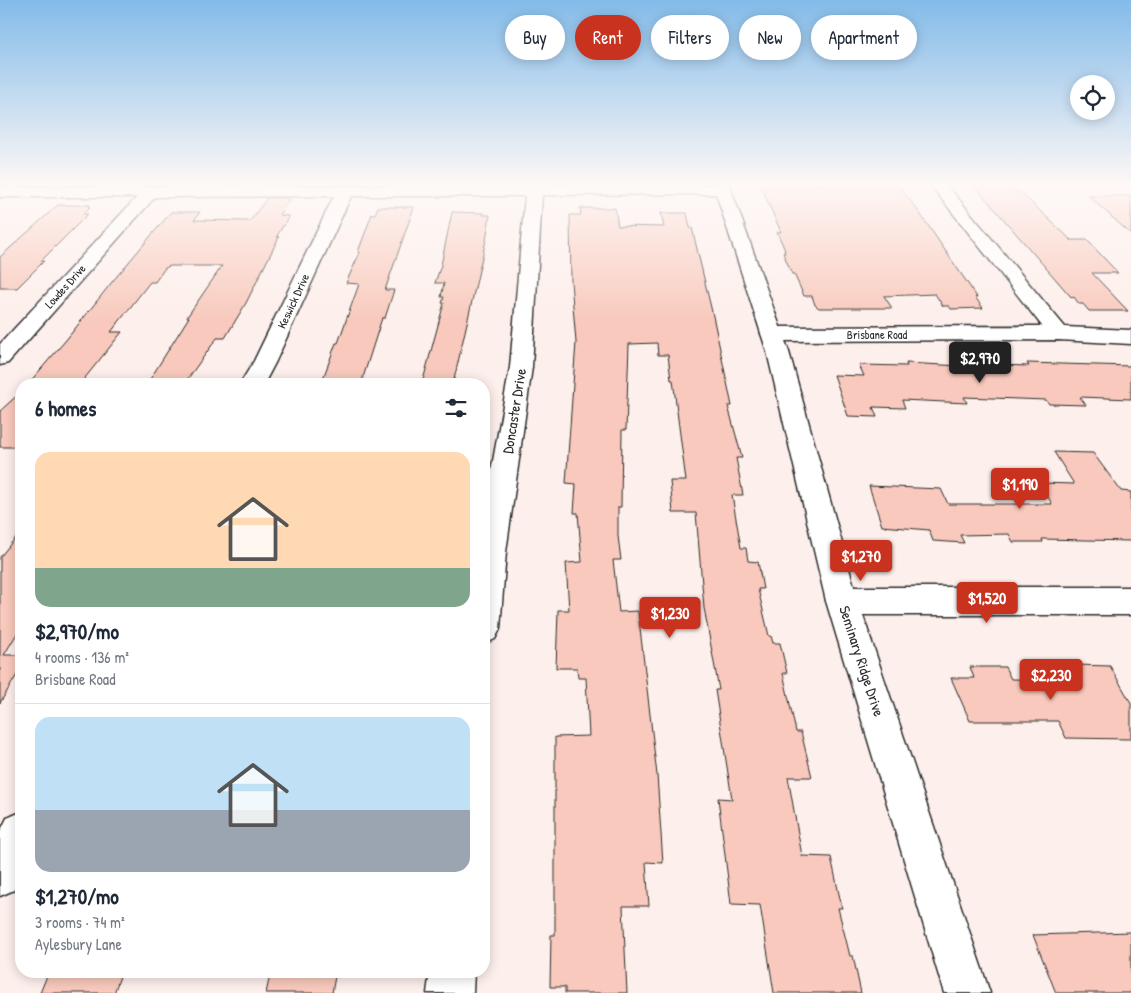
<!DOCTYPE html>
<html lang="en">
<head>
<meta charset="utf-8">
<style>
	body { margin:0; font-family:"Patrick Hand",sans-serif; background:#f6f6f7; color:#1f2937; height:100vh; display:flex; flex-direction:column; font-size:19px; white-space:nowrap }
	* { box-sizing:border-box; margin:0 }
	p { font-size:16px; color:#747a83 }
	.icon { flex:none; width:28px; height:28px; fill:none; stroke:currentColor; stroke-width:2; stroke-linecap:round; stroke-linejoin:round }
	.map { position:relative; flex:1; overflow:hidden }
	.details { position:absolute; left:15px; top:378px; width:475px; height:600px; display:flex; flex-direction:column; background:#fff; border-radius:20px; box-shadow:0 2px 12px #0003 }
	.details>* { flex:none }
	.guide { position:absolute; left:505px; top:15px; width:475px; height:45px; display:flex; gap:10px }
	.tools { position:absolute; left:1070px; top:75px; display:grid; gap:10px }
	.tools a { display:grid; place-items:center; width:45px; height:45px; border-radius:50%; background:#fff; box-shadow:0 2px 12px #0003; font-size:25px }
	.price { position:absolute; translate:-50% -42px; padding:0 11px; border-radius:5px; background:#c8321e; color:#fff; font-size:16px; line-height:32px; filter:drop-shadow(0 1px 2px #0008) }
	.price::after { content:''; position:absolute; left:50%; top:30px; width:15px; height:11px; margin-left:-8px; background:inherit; clip-path:polygon(0 0,100% 0,50% 100%) }
	.price.selected { background:#222; color:#fff }
	ul { padding:0; list-style:none }
	li { display:grid; align-content:center; gap:10px; height:265px; padding:0 20px }
	li+li { border-top:1px solid #e0e1e3 }
	li span { display:grid; place-items:center; height:155px; border-radius:15px; color:#555 }
	li>.icon { margin-inline-start:auto }
	span .icon { width:90px; height:90px; fill:#fffc; stroke-width:1 }
	li b { font-size:21px }
	h2 { display:flex; justify-content:space-between; align-items:center; height:60px; padding:0 20px; font-size:21px }
	.pill { padding:0 18px; border-radius:22px; background:#fff; box-shadow:0 2px 12px #0003; font-size:18px; line-height:45px }
	.pill.selected { background:#c8321e; color:#fff }
	.map>svg:first-child { display:block }
	.building { fill:#f8c9bc; stroke:#2b2b2b }
	.lines { fill:none; stroke-linecap:round; stroke-linejoin:round }
	.minor-casing { stroke:#2b2b2b; stroke-width:3 }
	.tertiary-casing { stroke:#2b2b2b; stroke-width:3 }
	.minor { fill:#fff; fill-rule:evenodd }
	.tertiary { fill:#fff; fill-rule:evenodd }
	.labels { text-anchor:middle; dominant-baseline:central; stroke-width:4; stroke-linejoin:round; paint-order:stroke }
	.far-street-label { font-size:12px; fill:#2b2b2b; stroke:#fff }
	.street-label { font-size:15px; fill:#2b2b2b; stroke:#fff }
</style>
</head>
<body>
<div class="map">
<svg width="1131" height="993" viewBox="0 0 1131 993">
	<rect width="100%" height="100%" fill="#fdefeb"/>
	<filter id="ink" filterUnits="userSpaceOnUse"><feTurbulence type="fractalNoise" baseFrequency=".02" numOctaves="2"/><feDisplacementMap in="SourceGraphic" scale="10" xChannelSelector="R" yChannelSelector="G"/><feConvolveMatrix kernelMatrix="1 2 1 2 8 2 1 2 1" color-interpolation-filters="sRGB"/></filter>
	<g filter="url(#ink)">
		<!-- building -->
		<path class="building" d="M760 184 898 185 916 208 977 297H975L983 308 951 309 949 306H943L935 294 884 296 892 308H819L815 305 812 296H804L794 274H792L783 253H785L784 250H785L777 232H781Z
			M973 184H1008L1016 191H1019L1071 240H1087L1118 273H1092L1128 311H1089L1083 304H1079L1074 297 1072 298Z
			M1088 196H1131V234Z
			M267 198H290L279 215 289 216 278 234 277 237H279L246 303 225 338H217L184 384H147L189 317H187L222 266H170L165 268 155 282H150L111 332H122L80 384H28L66 340 112 282 171 212H200L194 220 250 221Z
			M58 205H90L88 207H90L83 214H88L41 261H44L17 288H0V257Z
			M378 207H414L385 290H394L385 318H382L361 384H321L336 343H338L359 284 346 283 360 252H358L372 214H375Z
			M580 208H615L618 226 664 227 661 213H687L690 228H692L713 316 732 406H728L742 458H736L743 495H732L741 548H746L748 561 758 562 763 589H758L769 636H771L773 643H780L787 673H783L796 732H801L812 777H788L802 856 831 857 842 908H838L850 956H853L861 993H774L760 905 731 904 718 798 732 799 715 690H719L704 608 696 513H673L670 481H686L673 380H671L668 355H658L657 343 629 344 626 430H622L621 507H618V536L621 560H613L619 612 638 611 657 775 663 863 646 862 649 906H623L627 993H565V987H550L551 935H555V737L589 736 586 678H578L577 668H556L558 610H569L566 563 582 562 578 513H574L576 484 566 483 576 342 571 282 570 215H581Z
			M452 212 484 213 483 215H490L486 240 453 384H422L444 303H442L444 297H441L444 283H435L441 265Z
			M906 363 961 366 960 364 1029 366 1027 363 1131 366V399L1080 397 1086 405 1049 404 1046 400 964 397 967 403 902 400 905 408 873 407 877 417 848 416 834 375 864 376 859 365 907 366Z
			M21 392V439L16 447H0V411Z
			M1054 452 1093 453 1121 491 1131 492V541L1042 539 1043 542H1013L1009 534 960 535 964 543 933 541 929 530 882 526 869 486 941 489 948 504H1052L1040 483 1074 484Z
			M21 531V627L4 655H21V668L0 703V557Z
			M1075 665 1110 666 1131 703V739L1066 738 1058 721H970L951 678H974L970 667H1005L1011 679 1075 680 1072 676 1080 675Z
			M1131 932V993H1056L1033 935Z
			M49 971H122L114 993H40Z
			M271 971H336L332 993H266Z"/>
		<g class="lines">
			<defs>
				<path id="minor" d="M930 184H946L1065 327 1131 330V344L1059 340 772 341 764 339 761 334 764 329 772 327 1042 326Z
					M724 185 730 186 732 190 730 194 542 195 532 367 506 552 500 629 495 639 484 644V510L510 367 525 196H351L276 361 264 384H240L254 361 334 196 155 197 8 363 0 365V344L137 197H0V187Z
					M842 587H1131V615H842L831 611 826 601 831 591Z
					M21 812V876L14 890 0 896V832L7 818Z
					M430 971H474L473 993H427Z"/>
				<path id="tertiary" d="M713 184H729L789 352 858 601 990 993H944L826 601 767 352Z"/>
			</defs>
			<!-- minor casing -->
			<use href="#minor" class="minor-casing"/>
			<!-- tertiary casing -->
			<use href="#tertiary" class="tertiary-casing"/>
			<!-- minor -->
			<use href="#minor" class="minor"/>
			<!-- tertiary -->
			<use href="#tertiary" class="tertiary"/>
		</g>
	</g>
	<!-- sky -->
	<linearGradient id="sky" x2="0" y2="1"><stop stop-color="#83bbe9"/><stop offset="0.57" stop-color="#fef8f6"/><stop offset="1" stop-color="#fef8f6" stop-opacity="0"/></linearGradient>
	<rect width="1131" height="323" fill="url(#sky)"/>
	<g class="labels">
		<!-- far-street labels -->
		<g class="far-street-label">
			<text transform="translate(65 286) rotate(-48)">Lowdes Drive</text>
			<text transform="translate(293 301) rotate(-65)">Keswick Drive</text>
			<text x="877" y="334">Brisbane Road</text>
		</g>
		<!-- street labels -->
		<g class="street-label">
			<text transform="translate(514 411) rotate(-81)">Doncaster Drive</text>
			<text transform="translate(862 661) rotate(72)">Seminary Ridge Drive</text>
		</g>
	</g>
</svg>
<div class="tools">
<a><svg class="icon" aria-label="locate" viewBox="0 0 24 24"><circle cx="12" cy="12" r="6"/><path d="M12 2v4M12 18v4M2 12h4M18 12h4"/></svg></a>
</div>
<b class="price selected" style="left:980px;top:384px">$2,970</b>
<b class="price" style="left:1020px;top:510px">$1,190</b>
<b class="price" style="left:861px;top:582px">$1,270</b>
<b class="price" style="left:987px;top:624px">$1,520</b>
<b class="price" style="left:670px;top:639px">$1,230</b>
<b class="price" style="left:1051px;top:701px">$2,230</b>
<div class="guide">
<a class="pill">Buy</a>
<a class="pill selected">Rent</a>
<a class="pill">Filters</a>
<a class="pill">New</a>
<a class="pill">Apartment</a>
</div>
<section class="details">
<h2>6 homes<svg class="icon" aria-label="filters" viewBox="0 0 24 24"><path d="M4 7h16M4 17h16"/><circle cx="9" cy="7" r="2"/><circle cx="15" cy="17" r="2"/></svg></h2>
<ul>
<li><span style="background:linear-gradient(#ffd9b3 75%,#7fa58c 0)"><svg class="icon" aria-label="home" viewBox="0 0 24 24"><path d="M3 11l9-7 9 7M6 9v11h12V9"/></svg></span><div><b>$2,970/mo</b><p>4 rooms · 136 m²</p><p>Brisbane Road</p></div></li>
<li><span style="background:linear-gradient(#bfe0f5 60%,#9aa5b1 0)"><svg class="icon" aria-label="home" viewBox="0 0 24 24"><path d="M3 11l9-7 9 7M6 9v11h12V9"/></svg></span><div><b>$1,270/mo</b><p>3 rooms · 74 m²</p><p>Aylesbury Lane</p></div></li>
</ul>
</section>
</div>
</body>
</html>
